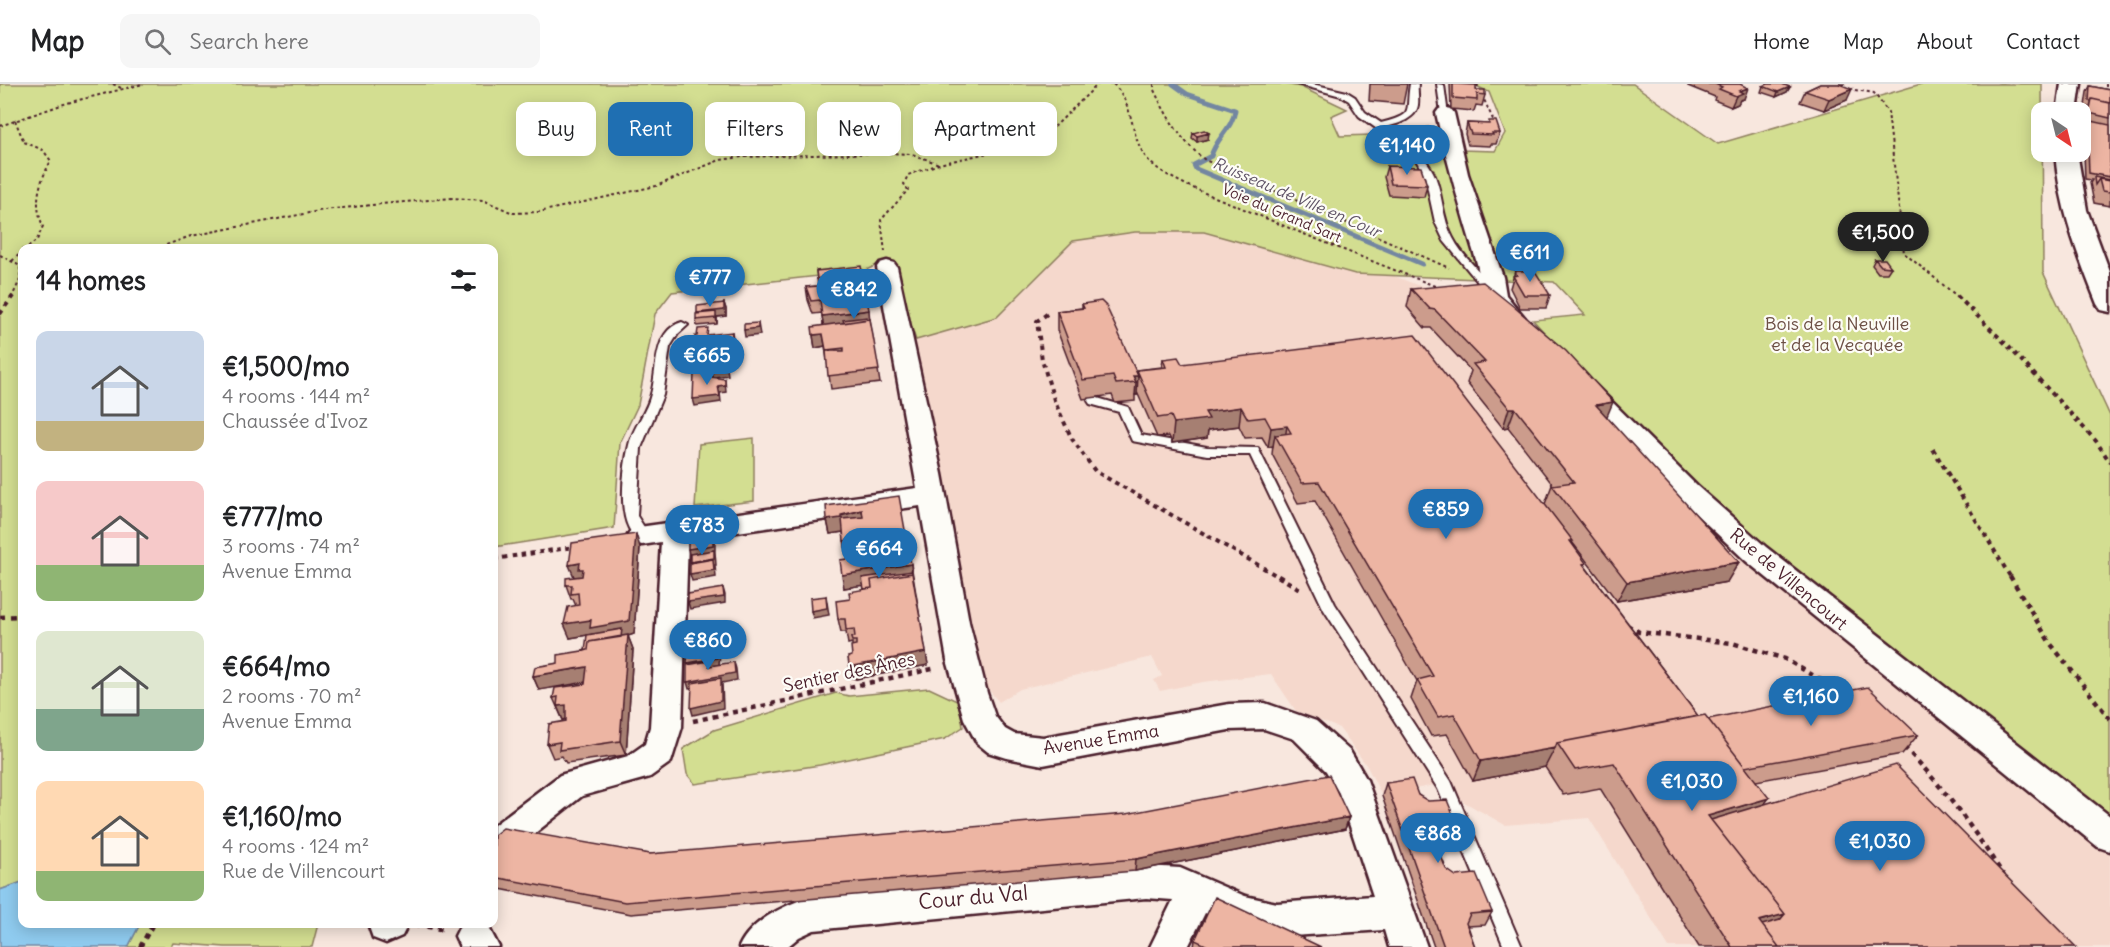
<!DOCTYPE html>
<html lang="en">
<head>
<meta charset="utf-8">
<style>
	body { margin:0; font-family:Delius,sans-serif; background:#f6f6f6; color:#202124; height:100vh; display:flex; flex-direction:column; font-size:22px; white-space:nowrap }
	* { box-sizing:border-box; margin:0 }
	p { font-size:20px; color:#757577 }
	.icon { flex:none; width:33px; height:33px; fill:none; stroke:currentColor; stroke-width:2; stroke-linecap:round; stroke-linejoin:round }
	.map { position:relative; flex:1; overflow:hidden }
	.drawer { position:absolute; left:18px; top:160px; width:480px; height:684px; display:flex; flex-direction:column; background:#fff; border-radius:12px; box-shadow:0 3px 15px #0003 }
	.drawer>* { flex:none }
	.guide { position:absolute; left:516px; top:18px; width:570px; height:54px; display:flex; gap:12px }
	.needle { width:39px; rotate:145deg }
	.buttons { position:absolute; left:2031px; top:18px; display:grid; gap:12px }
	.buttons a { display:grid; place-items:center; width:60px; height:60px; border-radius:12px; background:#fff; box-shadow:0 3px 15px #0003; font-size:30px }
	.price { position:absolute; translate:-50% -51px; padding:0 14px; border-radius:21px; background:#1f6fb2; color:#fff; font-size:20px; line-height:39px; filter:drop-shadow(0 2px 3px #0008) }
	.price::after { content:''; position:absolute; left:50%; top:36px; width:18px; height:14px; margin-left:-9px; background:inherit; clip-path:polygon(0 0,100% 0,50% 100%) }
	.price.selected { background:#222; color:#fff }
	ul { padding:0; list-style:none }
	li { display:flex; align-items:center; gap:18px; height:150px; padding:0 18px }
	li span { display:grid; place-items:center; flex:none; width:168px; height:120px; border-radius:12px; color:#555 }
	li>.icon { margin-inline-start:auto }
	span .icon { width:72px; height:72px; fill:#fffc; stroke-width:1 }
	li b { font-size:26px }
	h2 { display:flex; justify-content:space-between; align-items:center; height:72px; padding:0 18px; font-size:26px }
	.chip { padding:0 21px; border-radius:12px; background:#fff; box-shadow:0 3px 15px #0003; font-size:21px; line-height:54px }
	.chip.selected { background:#1f6fb2; color:#fff }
	header { display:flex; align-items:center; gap:36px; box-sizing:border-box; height:84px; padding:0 30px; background:#fff; border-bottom:2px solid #e0e0e0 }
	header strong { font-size:28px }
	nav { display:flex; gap:33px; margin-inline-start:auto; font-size:21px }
	.search { width:420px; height:54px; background:#f6f6f6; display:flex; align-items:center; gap:15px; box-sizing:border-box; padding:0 21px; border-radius:12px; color:#757577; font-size:22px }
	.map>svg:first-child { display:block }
	.built { fill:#f5d8cc }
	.green { fill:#d3de91; stroke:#8e7e5e; stroke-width:1.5 }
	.water { fill:#8fcbef; stroke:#7386a1; stroke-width:1.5 }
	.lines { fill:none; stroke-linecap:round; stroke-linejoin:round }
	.stream { stroke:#7386a1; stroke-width:5 }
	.service-casing { stroke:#4a1f2b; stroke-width:4 }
	.minor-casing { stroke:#4a1f2b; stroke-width:5 }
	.secondary-casing { stroke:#4a1f2b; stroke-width:5 }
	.path-far2 { stroke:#4a1f2b; stroke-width:2; stroke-dasharray:3 3; stroke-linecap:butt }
	.path-far1 { stroke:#4a1f2b; stroke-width:4; stroke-dasharray:4.5 4.5; stroke-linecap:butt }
	.path { stroke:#4a1f2b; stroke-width:4.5; stroke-dasharray:5 5; stroke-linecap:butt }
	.service { fill:#fdfcf7; fill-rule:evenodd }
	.minor { fill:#fdfcf7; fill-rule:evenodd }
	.secondary { fill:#fdfcf7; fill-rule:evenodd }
	.wall { fill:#cc9c8c; stroke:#4a1f2b; stroke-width:1.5 }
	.shaded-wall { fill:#a67f72; stroke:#4a1f2b; stroke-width:1.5 }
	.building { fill:#edb5a3; stroke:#4a1f2b; stroke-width:1.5 }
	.labels { text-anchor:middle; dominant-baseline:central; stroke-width:4.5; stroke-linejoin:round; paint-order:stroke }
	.far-street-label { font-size:15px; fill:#4a1f2b; stroke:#fdfcf7 }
	.far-water-label { font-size:16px; font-style:italic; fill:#5f5366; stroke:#fdfcf7 }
	.park-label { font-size:18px; fill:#6c4f44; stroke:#fdfcf7 }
	.street-label { font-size:18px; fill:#4a1f2b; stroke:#fdfcf7 }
	.near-street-label { font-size:21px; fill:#4a1f2b; stroke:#fdfcf7 }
</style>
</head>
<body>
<header>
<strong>Map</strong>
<div class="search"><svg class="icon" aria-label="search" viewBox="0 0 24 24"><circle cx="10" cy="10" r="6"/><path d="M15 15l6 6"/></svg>Search here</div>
<nav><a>Home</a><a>Map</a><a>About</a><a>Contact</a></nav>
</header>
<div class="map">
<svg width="2110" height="863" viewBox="0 0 2110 863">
	<rect width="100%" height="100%" fill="#f8e7de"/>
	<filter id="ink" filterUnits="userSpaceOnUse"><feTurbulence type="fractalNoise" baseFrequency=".0167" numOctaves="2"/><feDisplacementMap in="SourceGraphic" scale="12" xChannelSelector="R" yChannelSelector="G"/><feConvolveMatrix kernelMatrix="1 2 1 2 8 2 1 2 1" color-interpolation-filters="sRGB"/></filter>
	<g filter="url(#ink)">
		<!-- built -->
		<path class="built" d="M1261 140 1417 201 1482 210 2110 760V863H1669L1589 734 1505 741 1434 701 1382 712 1367 682 1339 644 1296 627 1271 590 1203 598 1160 607 1154 596 1162 592 1152 573 1020 605 999 618 982 598 896 200 1073 157 1135 148H1229Z"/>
		<!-- green -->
		<path class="green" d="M0 0H1284L1301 3 1347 25 1331 32 1340 52 1406 50 1428 43 1460 66 1495 67 1505 49 1489 8 1472 0H1633L1718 60 1921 0H2042L2043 188 2110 332V760L1759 485 1533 236 1585 231 1554 198 1355 190 1204 148H1135L1073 157 997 233 916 256 905 226 894 178 879 180 864 187 672 208 655 230 638 321 620 359 614 444 494 463V165H22V798L0 806Z
			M754 354V417L695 424 699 360Z
			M929 604 959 618 963 643 945 655 820 681 695 700 687 690 683 665 714 646 836 609 849 612Z
			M140 840H318L312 863H225L173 859 171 863H128Z"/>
		<!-- water -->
		<path class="water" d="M22 798V840H140L128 863H0V806Z"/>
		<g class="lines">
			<!-- stream -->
			<path class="stream" d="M1173 0 1187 10 1235 26C1233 44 1216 54 1211 72L1194 81 1196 85 1422 180"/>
			<defs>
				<path id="service" d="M1297 0H1312L1347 8 1355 13 1365 28 1381 39C1416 30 1405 28 1410 0H1418C1417 7 1419 14 1418 21 1416 35 1398 40 1386 43 1405 57 1426 70 1435 92 1443 112 1442 134 1453 154 1462 172 1481 188 1494 204V208H1486L1444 157 1435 138 1425 92 1416 76 1405 65 1359 32 1349 17 1341 12Z
					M1437 0 1444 1 1448 31 1441 29Z
					M682 238 688 241 678 250 670 263 663 311 641 364 637 432 649 451 642 456C613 447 624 379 630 357 635 341 647 327 651 310 658 287 652 247 682 238Z
					M1094 313 1128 323 1141 351 1207 363 1258 364 1335 520 1451 697 1522 863H1504L1438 705 1324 526 1250 371H1207L1132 357 1119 328 1090 320 1088 317 1090 314Z"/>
				<path id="minor" d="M1445 24 1451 25 1454 29 1468 90 1503 193 1506 211 1525 234 1522 239C1505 243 1494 230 1487 216 1480 205 1480 189 1476 176 1461 127 1447 79 1436 29L1439 25Z
					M887 177 894 179 897 183 942 390 969 538 987 609 995 632 1005 645 1014 650 1043 653 1229 620 1265 619 1316 637 1350 667 1367 696 1427 863H1389L1384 846 1277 853 1242 845 1205 829 1188 863H1150L1173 816 1146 814 814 846 799 853 787 863H739C751 836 784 822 811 812L1146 782 1180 784 1245 812 1277 819 1373 812 1339 709 1326 687 1294 655 1264 645 1229 646 1043 681 1007 674 988 668 977 659 964 635 947 576 920 422 688 455 682 643 671 678 650 693 582 712 506 772 494 776V741L560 691 628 672 645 660 650 643 661 458 642 461 632 458 628 451 632 444 917 404 877 183 880 179Z
					M1584 296 1592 298 1697 402 1766 463 2110 732V767L2098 763 1746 477 1679 414 1576 308 1572 303 1576 298Z
					M368 840H408L402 852 386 859 373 854Z
					M461 840H487L499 863H460L455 852Z"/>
				<path id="secondary" d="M2061 0H2081L2077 28H2057Z
					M2055 68H2077L2087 126 2110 188V228L2101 226 2097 220C2077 170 2059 122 2055 68Z"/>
			</defs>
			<!-- service casing -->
			<use href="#service" class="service-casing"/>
			<!-- minor casing -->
			<use href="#minor" class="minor-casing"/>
			<!-- secondary casing -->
			<use href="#secondary" class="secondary-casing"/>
			<!-- path-far2 -->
			<path class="path-far2" d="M113 0 121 4
				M1113 0C1137 22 1128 58 1152 80 1176 100 1209 110 1237 122 1304 151 1372 177 1440 204
				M1154 0V6C1167 33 1181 57 1205 76L1449 184
				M1477 0 1495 40
				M2106 0V6L2110 7
				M1849 5 1874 9 1888 28 1904 169 1958 213
				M15 36 24 58 43 66 51 77C39 98 33 119 43 142L37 156 26 165
				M0 42 67 19 143 0
				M155 165 191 152 324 126 382 120 453 114 483 116 513 129 539 128 656 102 720 76 742 73 887 69 912 70 939 80
				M885 168 881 136 908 106 904 100 908 91 939 80 1040 57 1098 0
				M0 171 20 182V196L12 213
				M12 177 22 168"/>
			<!-- path-far1 -->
			<path class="path-far1" d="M1957 212 2008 262 2096 357 2110 378
				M0 230 13 212
				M1047 230 1037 237 1042 276 1054 316 1072 355 1095 387 1281 494
				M1933 365 2011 494
				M494 475 574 463"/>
			<!-- path -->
			<path class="path" d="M1278 492 1300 505
				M2010 492 2050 559 2110 635
				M0 533 22 532
				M1627 541 1639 548 1732 559 1785 575 1845 610
				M693 637 937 584
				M1904 663C1943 702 1974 746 2004 792
				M417 841 445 846
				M140 863 153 840"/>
			<!-- service -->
			<use href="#service" class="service"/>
			<!-- minor -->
			<use href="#minor" class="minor"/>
			<!-- secondary -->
			<use href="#secondary" class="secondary"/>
		</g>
		<!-- wall -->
		<path class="wall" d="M1370 0H1407L1403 20 1369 17Z
			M1450 0H1469L1485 11 1482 22 1476 21 1474 27 1451 25Z
			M1689 0H1740L1744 15 1740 16 1738 20 1731 23 1714 16 1715 13 1688 2Z
			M1820 0H1845L1843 1 1847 16 1824 26 1800 18 1805 7Z
			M1763 2 1790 3 1787 8 1776 13 1761 8Z
			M2090 2 2110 6V122L2094 119 2090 99 2092 96 2085 95 2083 42 2084 41H2082L2085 26 2088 23 2085 22 2087 8Z
			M1467 39 1488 40 1500 49 1496 60H1491L1490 62 1468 61 1465 50Z
			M1193 49 1208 55 1197 58 1192 54Z
			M1387 82 1427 101 1424 113 1389 111 1384 93Z
			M1875 175 1891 183 1887 189H1878L1872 181Z
			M816 187 870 235 880 299 831 305 825 262 815 264 813 251 823 241 822 229 813 230 808 216 806 203 818 202Z
			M1515 187 1550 211 1546 224H1520L1510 204Z
			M1411 205 1607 333 1727 498 1617 517 1572 458V460L1585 482 1698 632 1708 635 1918 651 1902 670 1756 697 1764 720 2076 863H1699L1600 704 1563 711 1545 683 1473 697 1447 650 1431 652 1411 615 1417 597 1315 417 1298 419 1272 370 1273 362 1268 363 1262 353 1245 354 1239 342 1208 346 1207 354 1172 359 1169 352 1157 353 1137 308V311H1135V317L1115 319 1112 311 1083 315 1057 246V227L1082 224V220L1137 289V286L1162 283 1163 275 1182 280 1545 420 1552 401H1553L1508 343 1503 344 1467 299 1471 287 1431 244H1425L1407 223Z
			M724 219 726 225V232L717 233V240L697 242 696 236Z
			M827 436 911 480 928 581 856 595 852 594 848 573 852 572V559L848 560 846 548H841L838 535 850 515 864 505 863 501 844 504 854 474 853 469 846 470 843 448 830 450Z
			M640 463 634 550 628 552 633 565 626 671 566 679 562 672 553 674 547 660 566 637V635L563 636 553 614 585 600V598L539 606 533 592 585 567 593 550 570 554 576 522 573 515H571L566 501 574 493Z
			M1386 699 1418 711 1461 750 1455 762 1438 764 1446 785 1492 828 1485 841 1468 842 1475 863H1434L1382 712Z
			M1349 733 1345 745 1135 787 631 830 494 804V751L650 770Z
			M1195 856 1321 863H1194Z"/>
		<!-- shaded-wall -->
		<path class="shaded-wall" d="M1790 3 1787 8 1776 13 1778 8Z
			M1748 4 1744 15 1740 16 1738 20 1731 23 1736 12 1739 7Z
			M1852 5 1847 16 1824 26 1829 15Z
			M1209 49 1208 55 1197 58V52Z
			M724 219 726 225V232L717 233V240L716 233 699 235 697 229Z
			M869 226 870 239 824 244 822 232Z
			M758 239 760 251 745 253 744 246Z
			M732 248 733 254 732 273 696 278 694 271Z
			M823 250 825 262 815 264 813 251Z
			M844 264 846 277 828 279 826 266Z
			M714 277 716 283 726 278 728 291 713 293 714 295H695L694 288 714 280Z
			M1133 292H1138L1137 311H1135L1136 298Z
			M725 295 726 308 720 309 721 318 695 322 693 315 718 302Z
			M1613 318 1605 337 1596 321Z
			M1241 323 1239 342 1208 346 1207 354 1172 359 1174 339 1205 328Z
			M1509 324H1515L1508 343 1503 344Z
			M1287 342 1284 361 1275 351 1273 362 1268 363 1271 344Z
			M862 426 864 439 843 448 830 450 827 436Z
			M713 448 715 455V468L716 481H715L716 493 692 497 690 490 692 484 688 465Z
			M636 450 640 463 634 550 628 552 633 565 626 671 620 657 593 550 570 554 564 540Z
			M1739 478 1727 498 1617 517 1627 498Z
			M580 479 583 485 588 498 575 495 569 481Z
			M911 480 912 494 844 504 842 491Z
			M723 504 725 511V519L690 525 688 518Z
			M826 512 829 531 813 534 811 527Z
			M719 542 721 549V560L689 566 687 559Z
			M718 562 720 569 719 581 689 586 687 579Z
			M926 568 928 581 856 595 854 582Z
			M734 578 736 585 737 596 722 599 723 624 693 631 691 624 721 599 689 605 687 598Z
			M587 583 592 597 539 606 533 592Z
			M566 621 572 634 563 636 557 622Z
			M1555 664 1545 683 1473 697 1481 677Z
			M1769 714 1751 738 1714 750 1708 732Z
			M1349 733 1345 745 1135 787 1136 775Z
			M1785 830 1765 854 1759 837Z"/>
		<!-- building -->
		<path class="building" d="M1453 0 1476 1V6H1485V11L1477 10V16L1453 14Z
			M1715 0H1740L1748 4 1739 7 1743 9 1736 12 1719 5 1722 3Z
			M1768 0H1782L1790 3 1778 8 1763 2Z
			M1820 0H1839L1852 5 1829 15 1805 7Z
			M2090 2 2110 6V19L2092 15 2091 17H2089Z
			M2092 15 2110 19V34L2089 29Z
			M2087 36 2110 41V93L2089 89Z
			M1489 37H1496L1500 49H1492L1493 51 1471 50 1467 39 1489 40Z
			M1204 46 1209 49 1197 52 1193 49Z
			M1387 82 1421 83 1427 101 1391 100Z
			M2094 93 2110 96V97L2099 95 2095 101Z
			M2099 95 2110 97V108L2102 107Z
			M1875 175H1885L1891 183 1881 182Z
			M861 182 869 226 822 232 820 216 811 217 806 203 818 202V199L821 198V194L817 195 816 187Z
			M1515 187H1535L1550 211H1524L1513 192 1517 191Z
			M1483 198 1513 222 1566 267 1613 318 1596 321 1739 478 1627 498 1552 401 1574 398 1515 324H1509L1473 280 1485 278 1435 226 1430 225 1411 205Z
			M1101 217 1106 222 1138 292H1133L1136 298 1116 300 1113 292 1083 296 1057 227 1084 224 1082 220Z
			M724 219V226L697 229V222Z
			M716 228V234L696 236V230Z
			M867 233V235L844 239 843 236Z
			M870 235 879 286 828 292 826 267H844V264L826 266 823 250 813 251 812 243Z
			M758 239V244L744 246V240Z
			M708 244 707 251 732 248 731 267 694 271 695 252H697L698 245Z
			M1415 251 1573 457H1570L1586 479 1583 480 1698 632 1557 659 1555 664 1481 677 1454 630 1438 633 1417 596 1433 592 1319 398 1302 399 1275 351 1291 349 1287 342 1271 344 1265 333 1248 335 1241 323 1205 328 1209 335 1174 339 1171 332 1158 334 1137 286 1166 283 1163 275 1178 273 1182 280Z
			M714 277V280L726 278 727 284 694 288V279Z
			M712 288V293L725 295V301L718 302 720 312 693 315 694 290Z
			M899 412 911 480 842 491 840 476 854 474 852 462 856 461 855 455 844 457 842 435 863 433 862 426 841 431V434L827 436 826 422Z
			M705 446 704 449 713 448V461L688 465V449Z
			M636 450 629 537 590 544 591 536 564 540 568 523 579 521 578 509 571 510 572 501H566V494L582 492 583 485H579L580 479 569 481 572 459Z
			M714 466V474L690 478V470Z
			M713 475 714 486 690 490V479Z
			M912 487V489L871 496 872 504 864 505 862 494Z
			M912 489 926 568 854 582 849 581 848 573 852 572 851 562 856 561V557H852L851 554 855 553 854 545 846 546 845 535H838L836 517 850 515 849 508 872 504 871 496Z
			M723 504 724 513 688 518V510Z
			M826 512 827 524 811 527 810 514Z
			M719 542V554L687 559V547Z
			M622 545 621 553 589 558 588 566 585 567 587 551Z
			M628 551 620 657 559 666 560 658 547 660 549 640 566 637V621L557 622 558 613 553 614 555 604 585 600 587 583 533 592 535 583 558 579V571L588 566 589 558Z
			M718 562 717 574 687 579 688 566Z
			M709 577V582L734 578 735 589 687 598V581Z
			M721 594V617L691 624 692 599Z
			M1868 603 1918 651 1745 683 1708 635Z
			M1705 631 1769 714 1708 732 1785 830 1759 837 1779 863H1732L1614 679 1575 686 1557 659Z
			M1896 681 2076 863H1779L1762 841 1780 836 1785 830 1711 736Z
			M1329 691 1349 733 1136 775 625 818 494 793V751L503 744 650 770 1126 730Z
			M1412 695 1418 711 1428 717 1447 716 1461 750 1441 751 1436 759 1446 785 1456 792 1476 790 1492 828 1470 830 1466 839 1475 863H1444L1386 699Z
			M1215 813 1321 863H1210L1195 856Z"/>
	</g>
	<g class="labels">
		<!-- far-street labels -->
		<g class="far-street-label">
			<text transform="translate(1282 129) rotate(23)">Voie du Grand Sart</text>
		</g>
		<!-- far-water labels -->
		<g class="far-water-label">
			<text transform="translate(1297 113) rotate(23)">Ruisseau de Ville en Cour</text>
		</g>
		<!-- park labels -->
		<g class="park-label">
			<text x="1837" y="239">Bois de la Neuville<tspan x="1837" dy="21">et de la Vecquée</tspan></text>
		</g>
		<!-- street labels -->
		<g class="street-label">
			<text transform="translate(1789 495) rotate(40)">Rue de Villencourt</text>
			<text transform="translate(849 588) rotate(-12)">Sentier des Ânes</text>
			<text transform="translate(1101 655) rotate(-9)">Avenue Emma</text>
		</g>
		<!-- near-street labels -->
		<g class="near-street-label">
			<text transform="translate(973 813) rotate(-5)">Cour du Val</text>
		</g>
	</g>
</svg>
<div class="buttons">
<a><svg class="needle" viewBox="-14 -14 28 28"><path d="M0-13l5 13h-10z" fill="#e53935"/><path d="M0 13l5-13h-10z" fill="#757577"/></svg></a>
</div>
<b class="price" style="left:1407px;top:92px">€1,140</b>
<b class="price selected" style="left:1883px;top:179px">€1,500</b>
<b class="price" style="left:1530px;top:199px">€611</b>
<b class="price" style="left:710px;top:224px">€777</b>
<b class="price" style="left:854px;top:236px">€842</b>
<b class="price" style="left:707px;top:302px">€665</b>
<b class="price" style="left:1446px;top:456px">€859</b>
<b class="price" style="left:702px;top:472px">€783</b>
<b class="price" style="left:879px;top:495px">€664</b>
<b class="price" style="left:708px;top:587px">€860</b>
<b class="price" style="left:1811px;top:643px">€1,160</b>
<b class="price" style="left:1692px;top:728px">€1,030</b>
<b class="price" style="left:1438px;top:780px">€868</b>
<b class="price" style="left:1880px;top:788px">€1,030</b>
<div class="guide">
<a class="chip">Buy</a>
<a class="chip selected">Rent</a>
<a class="chip">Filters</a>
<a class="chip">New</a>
<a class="chip">Apartment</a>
</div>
<section class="drawer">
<h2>14 homes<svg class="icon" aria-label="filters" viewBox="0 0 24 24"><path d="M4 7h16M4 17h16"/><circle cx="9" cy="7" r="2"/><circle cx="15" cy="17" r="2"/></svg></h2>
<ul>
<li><span style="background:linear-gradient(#c9d6e8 75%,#c2b280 0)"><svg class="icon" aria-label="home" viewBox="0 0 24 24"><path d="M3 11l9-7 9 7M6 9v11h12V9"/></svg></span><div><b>€1,500/mo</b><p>4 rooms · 144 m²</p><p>Chaussée d'Ivoz</p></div></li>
<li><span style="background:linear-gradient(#f6c9c9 70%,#8fb573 0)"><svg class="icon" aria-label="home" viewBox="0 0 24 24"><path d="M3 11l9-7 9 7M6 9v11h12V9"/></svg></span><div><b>€777/mo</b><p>3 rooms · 74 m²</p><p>Avenue Emma</p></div></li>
<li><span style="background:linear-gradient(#dfe7d0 65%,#7fa58c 0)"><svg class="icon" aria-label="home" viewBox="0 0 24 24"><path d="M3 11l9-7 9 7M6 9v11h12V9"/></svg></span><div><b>€664/mo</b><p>2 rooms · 70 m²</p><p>Avenue Emma</p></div></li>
<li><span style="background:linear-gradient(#ffd9b3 75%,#8fb573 0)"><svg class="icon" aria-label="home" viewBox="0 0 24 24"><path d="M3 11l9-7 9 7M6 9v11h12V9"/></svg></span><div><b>€1,160/mo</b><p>4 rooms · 124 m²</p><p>Rue de Villencourt</p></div></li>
</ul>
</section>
</div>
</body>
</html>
